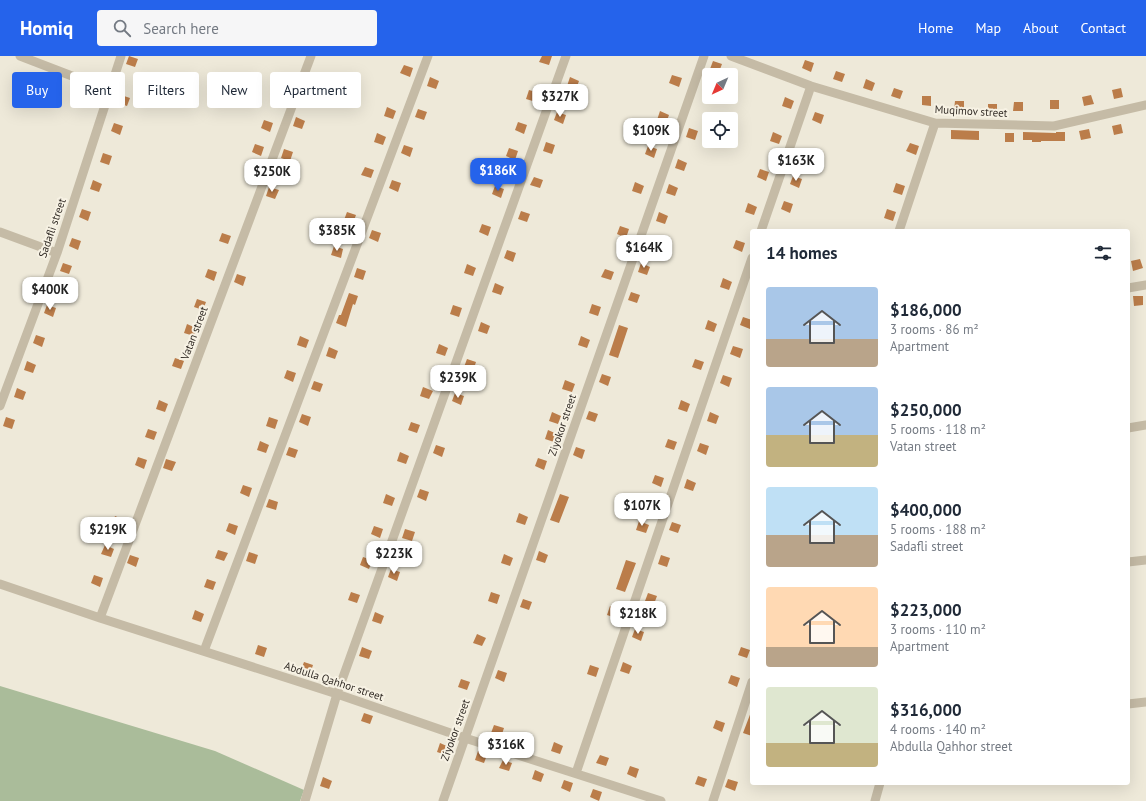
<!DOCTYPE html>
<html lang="en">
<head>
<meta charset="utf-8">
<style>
	body { margin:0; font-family:"PT Sans",sans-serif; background:#f6f6f7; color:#1f2937; height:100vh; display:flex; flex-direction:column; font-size:15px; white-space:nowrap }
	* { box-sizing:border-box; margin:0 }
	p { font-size:13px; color:#747a83 }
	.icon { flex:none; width:22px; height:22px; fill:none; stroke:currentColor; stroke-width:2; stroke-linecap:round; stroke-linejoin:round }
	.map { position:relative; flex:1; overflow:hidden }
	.sheet { position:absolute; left:750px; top:173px; width:380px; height:556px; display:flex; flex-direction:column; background:#fff; border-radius:4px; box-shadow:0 4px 16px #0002 }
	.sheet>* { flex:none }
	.hud { position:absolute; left:12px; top:16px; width:380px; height:36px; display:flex; gap:8px }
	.needle { width:26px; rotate:224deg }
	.fabs { position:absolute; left:702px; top:12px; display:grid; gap:8px }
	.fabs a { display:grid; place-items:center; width:36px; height:36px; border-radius:4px; background:#fff; box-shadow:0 4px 16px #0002; font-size:20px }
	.price { position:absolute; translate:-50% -34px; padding:0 9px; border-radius:8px; background:#fff; color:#222; font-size:13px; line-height:26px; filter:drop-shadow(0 1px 2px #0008) }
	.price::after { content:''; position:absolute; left:50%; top:24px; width:12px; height:9px; margin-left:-6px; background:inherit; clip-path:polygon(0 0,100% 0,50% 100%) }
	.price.active { background:#2563eb; color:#fff }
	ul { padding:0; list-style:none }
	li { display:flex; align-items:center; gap:12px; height:100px; padding:0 16px }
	li span { display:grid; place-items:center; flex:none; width:112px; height:80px; border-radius:4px; color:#555 }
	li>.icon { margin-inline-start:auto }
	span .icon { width:48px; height:48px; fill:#fffc; stroke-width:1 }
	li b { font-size:17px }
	h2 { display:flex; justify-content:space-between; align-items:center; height:48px; padding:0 16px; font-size:17px }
	.tag { padding:0 14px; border-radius:4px; background:#fff; box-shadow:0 4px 16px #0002; font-size:14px; line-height:36px }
	.tag.active { background:#2563eb; color:#fff }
	header { display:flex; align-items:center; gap:24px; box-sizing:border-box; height:56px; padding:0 20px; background:#2563eb; color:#fff }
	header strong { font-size:19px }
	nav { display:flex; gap:22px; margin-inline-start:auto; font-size:14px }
	.search { width:280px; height:36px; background:#f6f6f7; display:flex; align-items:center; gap:10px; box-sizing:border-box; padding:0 14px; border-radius:4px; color:#747a83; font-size:15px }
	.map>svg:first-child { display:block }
	.green { fill:#aabc9a }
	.building { fill:#bb7d4a }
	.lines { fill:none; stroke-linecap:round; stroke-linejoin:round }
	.minor { stroke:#c5bba6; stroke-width:9 }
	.labels { text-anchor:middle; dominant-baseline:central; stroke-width:4; stroke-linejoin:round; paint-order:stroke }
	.street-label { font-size:11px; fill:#322c26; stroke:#f7f2e4 }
</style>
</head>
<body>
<header>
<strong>Homiq</strong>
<div class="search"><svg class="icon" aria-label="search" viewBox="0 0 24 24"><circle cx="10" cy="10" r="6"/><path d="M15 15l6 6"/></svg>Search here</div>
<nav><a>Home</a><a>Map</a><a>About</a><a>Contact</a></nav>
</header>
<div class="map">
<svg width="1146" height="745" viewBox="0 0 1146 745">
	<rect width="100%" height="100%" fill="#eee9d9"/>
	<!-- green -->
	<path class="green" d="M0 630 215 695 304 734 300 745H0Z"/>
	<!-- building -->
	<path class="building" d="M129 0 138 3 135 11 126 8Z
		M542 0H552L549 9 539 6Z
		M805 4 814 7 811 16 802 12Z
		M713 5 722 8 719 16 710 13Z
		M404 9 413 12 410 21 400 17Z
		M836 15 845 18 842 26 833 23Z
		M672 19 682 22 679 31 669 27Z
		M430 21 439 25 436 33 427 30Z
		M570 21 579 25 576 33 567 30Z
		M866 23 875 27 872 35 863 32Z
		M278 27 287 30 284 39 275 35Z
		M307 31 316 35 313 43 304 40Z
		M894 32 903 35 900 43 891 40Z
		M1121 32 1123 41 1114 43 1112 34Z
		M529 34 539 37 536 46 526 43Z
		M121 39 130 42 127 50 118 47Z
		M1091 39 1094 48 1084 50 1082 41Z
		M922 40H931V50L922 49Z
		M785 41 794 45 791 53 782 50Z
		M1050 44H1059V53H1050Z
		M955 45H964V54H954Z
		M1014 46H1023V55H1013Z
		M988 48H997V57H988Z
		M387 51 396 55 393 63 384 60Z
		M418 53 427 56 424 64 415 61Z
		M660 55 669 59 666 67 657 64Z
		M557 56 566 59 563 68 554 64Z
		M815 56 824 59 821 68 812 64Z
		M296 61 305 65 302 73 293 70Z
		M264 64 273 67 270 76 261 72Z
		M518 66 527 69 524 78 515 74Z
		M114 67 123 70 120 79 111 75Z
		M1121 68 1123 77 1114 79 1112 70Z
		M689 72 698 75 695 84 686 81Z
		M1089 73 1091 82 1081 84 1079 75Z
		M951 74 979 75V84L951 83Z
		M773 76 782 80 779 88 770 85Z
		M1023 76 1056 77V76H1065V85H1041V86H1032V84H1023Z
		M377 77 386 81 383 89 374 86Z
		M1005 77H1014V86H1005Z
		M546 86 555 89 552 98 543 95Z
		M910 87 919 90 916 99 906 95Z
		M255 88 264 91 261 100 252 96Z
		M404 89 413 92 410 101 401 97Z
		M648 90 657 93 654 102 645 98Z
		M509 92 518 95 515 104 506 100Z
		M284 93 293 96 290 105 281 102Z
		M802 94 811 98 808 106 799 103Z
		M103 97 112 100 109 109 100 106Z
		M678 103 687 107 684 115 675 112Z
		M365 111 374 114 371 122 361 119Z
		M760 113 769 116 766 125 757 121Z
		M793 120 802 123 799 132 790 128Z
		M534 121 543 124 540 132 530 129Z
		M93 124 102 128 99 136 90 133Z
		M392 124 401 127 398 136 389 132Z
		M635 126 644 130 641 138 632 135Z
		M896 127 905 130 902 139 893 136Z
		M669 128 678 132 675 140 666 137Z
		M495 130 504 133 501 142 492 138Z
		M269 131 279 134 275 143 266 140Z
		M784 145 793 148 790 157 781 153Z
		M748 147 757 151 754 159 745 156Z
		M82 153 91 156 88 165 79 161Z
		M887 153 896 156 893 165 884 162Z
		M521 155 530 158 527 166 518 163Z
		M347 156 356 159 353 167 344 164Z
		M659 156 668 160 665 168 656 165Z
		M482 168 491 171 488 180 479 176Z
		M620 170 629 173 626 182 617 178Z
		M372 174 381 177 378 186 369 182Z
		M222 177 231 180 228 188 219 185Z
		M72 182 81 185 78 194 69 190Z
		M649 184 658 187 655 196 646 192Z
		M736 184 745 187 742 196 733 192Z
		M334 190 343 193 341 202 331 199Z
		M507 194 516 197 513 206 504 202Z
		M1140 203 1143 212 1133 215 1131 205Z
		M63 207 72 210 69 218 60 215Z
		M641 207 650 211 647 219 638 216Z
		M467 208 476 212 473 220 464 217Z
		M357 212 366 215 363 224 354 221Z
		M208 213 217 216 214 225 205 221Z
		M605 213 614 216 611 224 601 221Z
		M237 218 246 221 243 230 234 226Z
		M723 222 732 226 729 234 720 231Z
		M495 227 504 231 501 239 492 236Z
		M631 236 640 239 637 247 628 244Z
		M349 237 358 240 355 249 353 248 346 271 336 267 339 259H341Z
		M1133 240H1143V249L1134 250Z
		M197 243 206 246 203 254 194 251Z
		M592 248 601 251 598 260 589 257Z
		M47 249 56 252 53 261 44 257Z
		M453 249 462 252 459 261 450 258Z
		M743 261 752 264 750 273 740 269Z
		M708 264 717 268 714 276 705 273Z
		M481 266 490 270 487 278 478 275Z
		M187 268 196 272 194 280 184 277Z
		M619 269 628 272 618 302 609 299Z
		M36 279 45 282 42 291 33 287Z
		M300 280 309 284 306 292 297 289Z
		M581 280 590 284 587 292 578 289Z
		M439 288 448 292 445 300 436 297Z
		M733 290 743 293 740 302 730 298Z
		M329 291 338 295 335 303 326 300Z
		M175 302 184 305 181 313 172 310Z
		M467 303 476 306 473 315 464 311Z
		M695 303 704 306 701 314 692 311Z
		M27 305 36 309 33 317 24 314Z
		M287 314 296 317 293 326 284 322Z
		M602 318 611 321 608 330 599 326Z
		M723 319 732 322 729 331 720 327Z
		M565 324 575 328 572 336 562 333Z
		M314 325 323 328 320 336 311 333Z
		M423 331 433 335 429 343 420 340Z
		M17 332 26 336 23 344 14 341Z
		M455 337 464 340 461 349 452 345Z
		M159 344 168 348 165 356 156 353Z
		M681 344 690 348 687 356 678 353Z
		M589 355 598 358 595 366 586 363Z
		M552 356 561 360 558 368 549 365Z
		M710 356 719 360 716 368 707 365Z
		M302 358 311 361 308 370 299 366Z
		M6 361 15 364 12 373 3 370Z
		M269 361 278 364 275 373 266 370Z
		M411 366 420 369 417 377 408 374Z
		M148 373 157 376 154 384 145 381Z
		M548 374 557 378 554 386 545 383Z
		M668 383 677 386 674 394 665 391Z
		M260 385 269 389 266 397 257 394Z
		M700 387 709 390 706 399 697 395Z
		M436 389 445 392 442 401 433 397Z
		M289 391 298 394 295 402 286 399Z
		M576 391 585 394 582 403 573 399Z
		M400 396 409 400 406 408 397 405Z
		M138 401 147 404 144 413 135 409Z
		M538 402 547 405 544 414 535 410Z
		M166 403 176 406 172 415 163 412Z
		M655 419 664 422 661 431 652 427Z
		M687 423 696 427 693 435 684 432Z
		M243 429 252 432 249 441 240 437Z
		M420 433 429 436 426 445 417 441Z
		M386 438 395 442 392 450 383 447Z
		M560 438 569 441 559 467 550 464Z
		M269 443 278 446 276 454 266 451Z
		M519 457 528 461 525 469 516 466Z
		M115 460 124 464 122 472 112 469Z
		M639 465 649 469 646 477 636 474Z
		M672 466 681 469 678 477 669 474Z
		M229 467 238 470 235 479 226 475Z
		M374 470 383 473 380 482 371 478Z
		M405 473 415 476 412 485 402 482Z
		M105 489 114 493 111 501 101 498Z
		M218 494 228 497 224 505 215 502Z
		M539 495 548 499 545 507 536 504Z
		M249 496 258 499 255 508 246 505Z
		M504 498 513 502 510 510 501 507Z
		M130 499 139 502 136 511 127 507Z
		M661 499 670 502 667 511 658 508Z
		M363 501 372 504 369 513 360 509Z
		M626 504 636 507 625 536 616 533Z
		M391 513 400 516 397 525 388 521Z
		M94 519 103 522 100 531 91 527Z
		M207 523 216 526 213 534 204 531Z
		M351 536 360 539 357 547 348 544Z
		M491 536 500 539 497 548 488 545Z
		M648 537 657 540 654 548 645 545Z
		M523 543 532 546 529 554 520 551Z
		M610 550 620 554 616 562 607 559Z
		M195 554 204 558 201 566 192 563Z
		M375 556 384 560 381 568 372 565Z
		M635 573 644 576 641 585 632 581Z
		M477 578 486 582 482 590 473 587Z
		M258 589 267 592 264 601 255 598Z
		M362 591 372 595 369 603 359 600Z
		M741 591 750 594 747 602 738 599Z
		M304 606 313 609 310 618 301 614Z
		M623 606 632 610 629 618 620 615Z
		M590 609 599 612 596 621 587 618Z
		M498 614 507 617 504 626 495 622Z
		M731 619 740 622 737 631 728 627Z
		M461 623 470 626 467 634 458 631Z
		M751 656H752V680L743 677Z
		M364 657 373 660 370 668 361 665Z
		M716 664 725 667 722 676 713 672Z
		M494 669 504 672 501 681 491 677Z
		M554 686 563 690 560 698 551 695Z
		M440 687 449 691 446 699 437 696Z
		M478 695 487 699 484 707 475 704Z
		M600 699 609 702 606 710 596 707Z
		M503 704 512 707 509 715 499 712Z
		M630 710 639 713 636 722 627 718Z
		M535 714 544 718 541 726 532 723Z
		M698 720 707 723 704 731 695 728Z
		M323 721 332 725 329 733 320 730Z
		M728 723 738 726 735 735 725 731Z
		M564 724 573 727 570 736 561 732Z
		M593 733 602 736 599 745 590 741Z"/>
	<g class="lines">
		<!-- minor -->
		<path class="minor" d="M20 0 111 35
			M731 0 811 30 935 67 1054 70 1146 49
			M761 175 811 30
			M899 175 935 67
			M0 176 57 197
			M1128 232 1146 229
			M0 350 57 197 121 0
			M1128 372 1146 369
			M1128 506 1146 504
			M0 528 100 562 337 638 465 682 661 745
			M100 562 311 0
			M204 595 428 0
			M1128 648 1146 646
			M576 717 752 202
			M305 745 337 638 566 0
			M443 745 704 0
			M713 745 752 626
			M875 745 880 727"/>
	</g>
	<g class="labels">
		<!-- street labels -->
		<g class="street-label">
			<text transform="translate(971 55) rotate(3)">Muqimov street</text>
			<text transform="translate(52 172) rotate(-71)">Sadafli street</text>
			<text transform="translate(194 277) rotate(-69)">Vatan street</text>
			<text transform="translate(562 369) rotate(-71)">Ziyokor street</text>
			<text transform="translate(334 625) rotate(18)">Abdulla Qahhor street</text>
			<text transform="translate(455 674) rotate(-70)">Ziyokor street</text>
		</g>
	</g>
</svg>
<div class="fabs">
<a><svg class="needle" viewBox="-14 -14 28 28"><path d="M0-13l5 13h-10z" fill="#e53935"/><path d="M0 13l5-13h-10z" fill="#747a83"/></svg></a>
<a><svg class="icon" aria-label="locate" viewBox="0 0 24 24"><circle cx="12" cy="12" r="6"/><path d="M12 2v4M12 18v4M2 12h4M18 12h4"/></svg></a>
</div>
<b class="price" style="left:560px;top:62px">$327K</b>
<b class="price" style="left:651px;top:96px">$109K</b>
<b class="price" style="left:796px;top:126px">$163K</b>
<b class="price active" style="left:498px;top:136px">$186K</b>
<b class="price" style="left:272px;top:137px">$250K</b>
<b class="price" style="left:337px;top:196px">$385K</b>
<b class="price" style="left:644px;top:213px">$164K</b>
<b class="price" style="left:50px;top:255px">$400K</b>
<b class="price" style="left:458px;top:343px">$239K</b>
<b class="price" style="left:642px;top:471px">$107K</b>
<b class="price" style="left:108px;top:495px">$219K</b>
<b class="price" style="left:394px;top:519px">$223K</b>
<b class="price" style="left:638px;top:579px">$218K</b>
<b class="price" style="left:506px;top:710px">$316K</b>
<div class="hud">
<a class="tag active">Buy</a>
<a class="tag">Rent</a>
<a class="tag">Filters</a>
<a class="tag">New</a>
<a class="tag">Apartment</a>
</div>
<section class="sheet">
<h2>14 homes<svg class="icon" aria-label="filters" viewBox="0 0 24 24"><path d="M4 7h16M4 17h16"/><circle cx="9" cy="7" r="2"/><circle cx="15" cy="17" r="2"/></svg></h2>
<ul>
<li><span style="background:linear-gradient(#a9c7e8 65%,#b9a48a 0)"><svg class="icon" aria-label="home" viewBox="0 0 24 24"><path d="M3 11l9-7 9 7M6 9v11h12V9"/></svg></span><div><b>$186,000</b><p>3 rooms · 86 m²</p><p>Apartment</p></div></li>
<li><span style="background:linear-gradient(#a9c7e8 60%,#c2b280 0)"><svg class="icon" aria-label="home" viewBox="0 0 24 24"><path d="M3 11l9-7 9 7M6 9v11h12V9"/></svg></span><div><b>$250,000</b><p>5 rooms · 118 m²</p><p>Vatan street</p></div></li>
<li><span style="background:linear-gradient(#bfe0f5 60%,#b9a48a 0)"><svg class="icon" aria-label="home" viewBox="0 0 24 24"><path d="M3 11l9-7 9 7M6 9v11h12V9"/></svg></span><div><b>$400,000</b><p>5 rooms · 188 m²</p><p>Sadafli street</p></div></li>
<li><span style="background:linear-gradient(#ffd9b3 75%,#b9a48a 0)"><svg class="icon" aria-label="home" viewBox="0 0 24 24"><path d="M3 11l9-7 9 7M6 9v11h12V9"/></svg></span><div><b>$223,000</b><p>3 rooms · 110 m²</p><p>Apartment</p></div></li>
<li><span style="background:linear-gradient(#dfe7d0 70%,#c2b280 0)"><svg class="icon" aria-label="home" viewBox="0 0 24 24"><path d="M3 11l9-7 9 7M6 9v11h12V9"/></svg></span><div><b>$316,000</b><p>4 rooms · 140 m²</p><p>Abdulla Qahhor street</p></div></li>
</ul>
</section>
</div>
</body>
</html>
